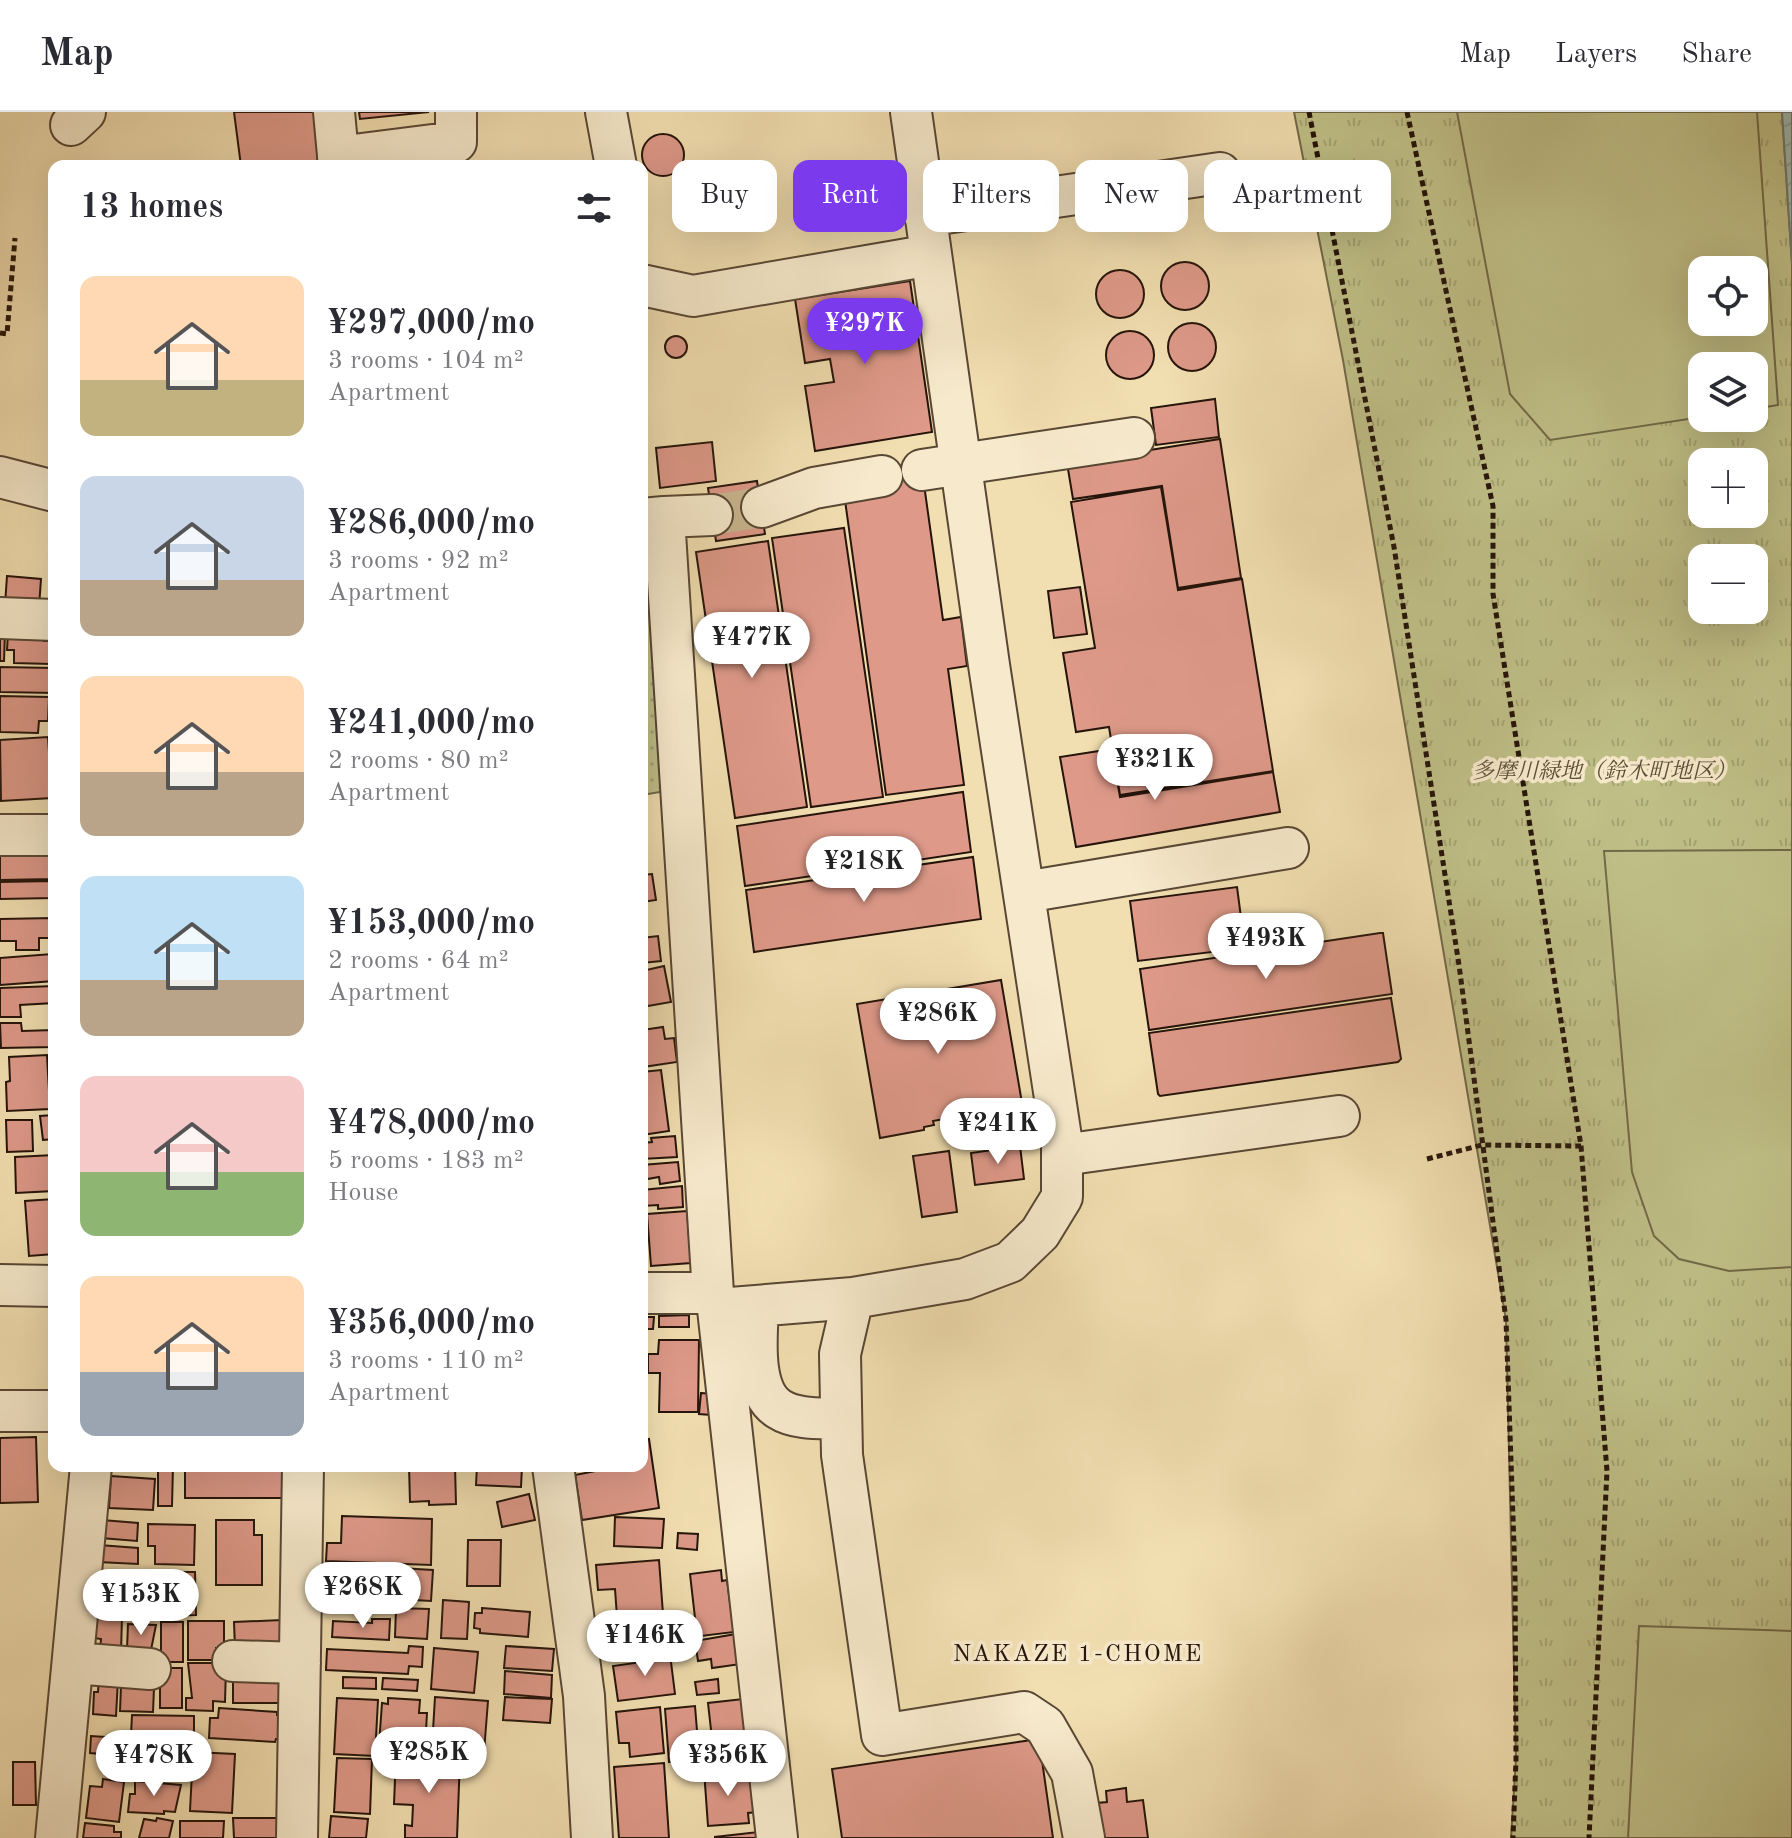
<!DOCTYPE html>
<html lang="en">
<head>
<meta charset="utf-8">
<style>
	body { margin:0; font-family:"Old Standard TT","Noto Serif JP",serif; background:#f7f7f7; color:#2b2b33; height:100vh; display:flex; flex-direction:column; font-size:30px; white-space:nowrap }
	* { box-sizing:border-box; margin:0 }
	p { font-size:26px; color:#7c7c81 }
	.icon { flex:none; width:44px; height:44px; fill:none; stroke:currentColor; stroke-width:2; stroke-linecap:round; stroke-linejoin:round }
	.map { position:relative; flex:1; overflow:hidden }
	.drawer { position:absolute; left:48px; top:48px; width:600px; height:1312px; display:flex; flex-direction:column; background:#fff; border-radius:16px; box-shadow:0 8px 32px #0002 }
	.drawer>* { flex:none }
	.hud { position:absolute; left:672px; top:48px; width:760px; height:72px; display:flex; gap:16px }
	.controls { position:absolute; left:1688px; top:144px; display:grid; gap:16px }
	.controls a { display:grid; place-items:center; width:80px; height:80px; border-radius:16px; background:#fff; box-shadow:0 8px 32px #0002; font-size:40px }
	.price { position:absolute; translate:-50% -68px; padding:0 18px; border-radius:28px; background:#fff; color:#222; font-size:26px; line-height:52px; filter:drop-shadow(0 2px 4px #0008) }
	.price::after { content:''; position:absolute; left:50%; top:48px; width:24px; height:18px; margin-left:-12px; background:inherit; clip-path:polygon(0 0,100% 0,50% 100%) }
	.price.on { background:#7c3aed; color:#fff }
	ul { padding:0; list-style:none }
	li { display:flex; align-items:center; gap:24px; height:200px; padding:0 32px }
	li span { display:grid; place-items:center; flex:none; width:224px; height:160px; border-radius:16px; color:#555 }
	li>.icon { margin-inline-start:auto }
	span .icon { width:96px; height:96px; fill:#fffc; stroke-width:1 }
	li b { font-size:34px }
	h2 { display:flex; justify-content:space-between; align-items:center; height:96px; padding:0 32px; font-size:34px }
	.tag { padding:0 28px; border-radius:16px; background:#fff; box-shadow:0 8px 32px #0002; font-size:28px; line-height:72px }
	.tag.on { background:#7c3aed; color:#fff }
	header { display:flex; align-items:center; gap:48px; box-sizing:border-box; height:112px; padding:0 40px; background:#fff; border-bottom:2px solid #e1e1e2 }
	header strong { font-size:38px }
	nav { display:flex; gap:44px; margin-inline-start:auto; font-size:28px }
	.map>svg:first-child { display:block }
	.grass { fill:url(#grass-dots); stroke:#726a49; stroke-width:2 }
	.park { fill:url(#park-tufts); stroke:#726a49; stroke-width:2; fill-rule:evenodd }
	.pitch { fill:#c0c088; stroke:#726a49; stroke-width:2; fill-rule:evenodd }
	.water { fill:url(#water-waves); stroke:#6d7870; stroke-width:2 }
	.building { fill:#de9989; stroke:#25140a; stroke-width:2 }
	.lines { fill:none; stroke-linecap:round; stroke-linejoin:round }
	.minor-tunnel { stroke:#c9b690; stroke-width:40; stroke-dasharray:40 20; stroke-linecap:butt }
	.minor-casing { stroke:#584734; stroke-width:44 }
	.path { stroke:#25140a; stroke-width:5; stroke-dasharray:6 4; stroke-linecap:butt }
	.minor { stroke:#f7eacc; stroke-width:40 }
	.labels { text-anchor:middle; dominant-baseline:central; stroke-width:7; stroke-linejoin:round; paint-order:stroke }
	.park-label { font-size:22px; font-style:italic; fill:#5b5036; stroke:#f7eacc }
	.neighbourhood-label { font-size:24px; letter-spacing:2px; fill:#25140a; stroke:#f7eacc }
</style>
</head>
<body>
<header>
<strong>Map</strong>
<nav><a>Map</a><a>Layers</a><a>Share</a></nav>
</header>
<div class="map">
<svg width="1792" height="1726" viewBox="0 0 1792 1726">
	<defs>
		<pattern id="grass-dots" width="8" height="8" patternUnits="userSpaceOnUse" patternTransform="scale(2)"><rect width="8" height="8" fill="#c0c088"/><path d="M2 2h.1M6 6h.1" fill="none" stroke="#a5a474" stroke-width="1.8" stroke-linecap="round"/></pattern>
		<pattern id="park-tufts" width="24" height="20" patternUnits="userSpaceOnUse" patternTransform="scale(2)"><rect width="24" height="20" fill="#c0c088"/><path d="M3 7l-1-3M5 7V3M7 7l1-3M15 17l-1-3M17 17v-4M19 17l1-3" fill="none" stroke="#a5a474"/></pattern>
		<pattern id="water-waves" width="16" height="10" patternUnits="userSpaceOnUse" patternTransform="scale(2)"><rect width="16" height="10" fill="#9dbbb4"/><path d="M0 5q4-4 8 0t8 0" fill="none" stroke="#87a099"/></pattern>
	</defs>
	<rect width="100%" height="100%" fill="#f2dfb1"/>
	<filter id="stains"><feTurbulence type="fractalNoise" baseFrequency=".0025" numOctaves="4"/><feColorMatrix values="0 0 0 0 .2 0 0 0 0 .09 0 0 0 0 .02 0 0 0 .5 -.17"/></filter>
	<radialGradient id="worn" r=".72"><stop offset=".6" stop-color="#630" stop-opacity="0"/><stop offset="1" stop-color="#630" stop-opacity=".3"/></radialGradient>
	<!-- grass -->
	<path class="grass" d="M655 446 666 679 642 683V447Z"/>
	<!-- park -->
	<path class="park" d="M1294 0H1782L1792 152V1726H1511L1516 1647 1506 1208 1343 248ZM1702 158H1754V210H1702ZM1702 254H1754V306H1702ZM1702 350H1754V402H1702ZM1702 446H1754V498H1702Z"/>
	<!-- pitch -->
	<path class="pitch" d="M1457 0H1757L1778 293 1754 297V254H1702V305L1550 328 1510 282ZM1702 158H1754V210H1702Z
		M1792 738V1155L1729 1159 1679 1147 1654 1124 1632 1060 1604 739Z
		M1639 1514 1792 1519V1726H1628Z"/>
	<!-- water -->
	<path class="water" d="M1782 0H1792V152Z"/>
	<!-- building -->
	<path class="building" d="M234 0H315L322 54H241Z
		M359 0H429L360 7Z
		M642 43a21 21 0 1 1 42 0a21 21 0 1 1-42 0Z
		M1161 174a24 24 0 1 1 48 0a24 24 0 1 1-48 0Z
		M1096 182a24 24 0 1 1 48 0a24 24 0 1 1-48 0Z
		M910 169 932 320 815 339 805 274 834 270 830 247 805 251 795 187Z
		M1168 235a24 24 0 1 1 48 0a24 24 0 1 1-48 0Z
		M1106 243a24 24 0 1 1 48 0a24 24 0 1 1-48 0Z
		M665 235a11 11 0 1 1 22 0a11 11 0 1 1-22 0Z
		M1215 287 1219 325 1156 333 1151 296Z
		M1220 327 1241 466 1178 476 1162 374 1073 387 1067 351Z
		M712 330 716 369 660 376 656 336Z
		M921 351 943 508 961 505 967 554 948 557 964 673 886 683 843 374 882 357Z
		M757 369 765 422 716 429 708 376Z
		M1161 375 1178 478 1242 467 1273 659 1120 683 1109 615 1076 620 1063 541 1095 536 1071 390Z
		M844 416 883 685 811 695 772 426Z
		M768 429 807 695 735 706 696 440Z
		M7 464 41 467 39 495 5 493Z
		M1080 475 1087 522 1054 526 1048 479Z
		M0 520H5L4 549H0Z
		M8 521H44V529H51V552L14 551V538H7Z
		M0 555 54 556V581L0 580Z
		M0 584 49 585 48 609H39L38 621 0 620Z
		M48 625 52 686 1 689 0 628Z
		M1112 637 1120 685 1273 660 1280 700 1076 735 1060 645Z
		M963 680 971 740 745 774 737 714Z
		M54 738V767L0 768V739Z
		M973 745 981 807 754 840 746 778Z
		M652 762 656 788 642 790V763Z
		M54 769V786L0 787V770Z
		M1237 775 1245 836 1138 849 1130 789Z
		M54 806V826H39V838H16V829H0V807Z
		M1380 821H1383L1392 882 1149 918 1140 857Z
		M658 824 661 849 642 851V826Z
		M52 842 54 869 0 873V846Z
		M664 854 671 890 642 895V859Z
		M1001 868 1022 991 943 1004 944 1007 933 1009 934 1013 924 1015V1018L880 1026 857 892Z
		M54 874V891L20 893 21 905H0V876Z
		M1391 886 1401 947 1398 950 1160 984 1158 982 1149 921Z
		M0 911H21L22 919 54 918V935L1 936Z
		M663 915 665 927 674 926 677 950 643 955 642 918Z
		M47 943 50 997 7 999 6 970 10 969 9 945Z
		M661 958 669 1019 642 1023V960Z
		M54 1003V1027L43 1028 40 1004Z
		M6 1008H32L33 1039 7 1040Z
		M675 1024 677 1045 642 1047V1031L652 1030 651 1026Z
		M1020 1034 1024 1067 975 1073 971 1041Z
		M949 1039 957 1100 922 1105 913 1044Z
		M54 1043V1079L16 1081 15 1045Z
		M678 1050 680 1069 660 1072 659 1065 642 1068V1053Z
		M682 1074 683 1095 658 1097V1093L642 1094V1078Z
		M54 1087V1142L29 1144 25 1089Z
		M687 1099 691 1151 651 1154 647 1102Z
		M689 1203V1215H659V1204Z
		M642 1205H654L653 1217H642Z
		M659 1228H699L698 1300H659L660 1261H648V1242H658Z
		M701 1281 713 1282 711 1303 699 1302Z
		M36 1325 38 1390 0 1391V1326Z
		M649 1327 659 1396 582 1408 575 1363 621 1354H642V1328Z
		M158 1354H173L172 1394H158Z
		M185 1354H285V1386H185Z
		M409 1354H455L456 1392 429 1393V1389L410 1390Z
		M477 1354H522L521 1375 476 1373Z
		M111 1364 155 1367 153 1398 109 1396Z
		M529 1382 535 1408 502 1415 497 1390Z
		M342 1404 432 1407 431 1453 326 1449 327 1431H341Z
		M615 1405 664 1407 662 1436 614 1434Z
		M102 1408 138 1411 137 1429 101 1426Z
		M216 1408H254V1423H262V1473H216Z
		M148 1412 195 1413 194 1453 155 1452V1434H148Z
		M678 1421 698 1422 697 1438 677 1436Z
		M468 1428H501L500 1474H467Z
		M99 1433 138 1436V1452L98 1450Z
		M659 1448 665 1529 619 1533 615 1477 598 1478 596 1453Z
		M329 1456 390 1458 389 1479 328 1473Z
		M398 1456 433 1458 431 1489 397 1487Z
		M721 1458 722 1469 727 1468 734 1520 693 1525 691 1507 695 1506 690 1462Z
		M152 1460H195L196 1503 153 1504Z
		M120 1471H140V1505H122L121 1541H100L101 1527 94 1526V1499H102V1480H120Z
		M443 1488 469 1490 467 1527 441 1526Z
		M396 1496 429 1497 427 1527 395 1525Z
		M482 1496 530 1500 528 1525 480 1521V1517L474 1516 475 1501H482Z
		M372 1507H390L389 1528 332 1525 333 1509 372 1511Z
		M282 1508 283 1535 235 1536 234 1510Z
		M188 1509H224V1536H216L217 1548H188Z
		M161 1510H183V1550H161Z
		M128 1512 156 1513 151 1538 127 1537Z
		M736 1522 741 1552 712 1556 711 1547 698 1549 695 1529Z
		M409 1534 423 1535 422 1555 409 1554 408 1562 326 1558 327 1537 408 1541Z
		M506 1534 554 1537 552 1559 504 1556Z
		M434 1536 478 1540 474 1581 431 1577Z
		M670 1542 675 1582 618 1589 613 1554 635 1551V1547Z
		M188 1551H215L226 1556 225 1590 213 1589V1599L186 1598V1586H192Z
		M160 1556H182V1596H160Z
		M505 1559 552 1563 551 1586 504 1582Z
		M233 1562H286L285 1591H233Z
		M99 1565 118 1567 116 1604 93 1602 94 1580H98Z
		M343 1565 376 1566V1577L343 1576Z
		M383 1566 418 1568 417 1579 382 1577Z
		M718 1567 719 1581 697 1583 695 1570Z
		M121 1574 154 1576 153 1600 120 1599Z
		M435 1585 488 1589 484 1640 432 1635Z
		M505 1585 552 1587 550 1611 503 1608Z
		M337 1586 378 1588 375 1644 334 1642Z
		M388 1586 420 1588 419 1601H427L425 1636 379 1633 382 1591 388 1592Z
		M743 1587 749 1644 723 1647 722 1635 713 1636 708 1591Z
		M695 1594 698 1631H693L695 1647 669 1650 665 1597Z
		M660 1595 664 1641 630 1645 629 1631H619L616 1600Z
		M219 1596 277 1600V1603L285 1604 284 1627H276L275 1630 209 1626 210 1606H218Z
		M132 1603 194 1604V1623H131Z
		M91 1624 148 1628 144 1659 114 1657 115 1643 90 1641Z
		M1039 1627 1053 1726H842L832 1657Z
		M191 1630V1642H186L187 1652 182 1653V1666L151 1667V1651H157L156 1631Z
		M193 1640 235 1642 232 1701 190 1699Z
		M396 1643 460 1646 457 1726H405V1713L412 1714 413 1693 394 1692Z
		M337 1646 372 1647 370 1702 334 1700Z
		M753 1648 754 1667 731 1669 730 1655H727L726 1649Z
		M13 1650H35L36 1693H13Z
		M664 1651 669 1726H619L614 1655Z
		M730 1655 731 1669 754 1667 757 1700 748 1701 749 1711 708 1714 704 1658Z
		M103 1667 124 1670 119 1710 86 1706 90 1674 102 1675Z
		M135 1669 181 1673 175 1700 164 1699V1702L128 1700 130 1682H135Z
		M1126 1676 1127 1690 1143 1688 1148 1726H1102L1097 1691 1107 1690 1106 1679Z
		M331 1704 368 1707 366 1726H329Z
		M157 1706 173 1709 169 1726H139L144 1707 156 1709Z
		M233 1706H279V1726H234Z
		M180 1709H224L223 1726H180Z
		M85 1711 114 1714V1720H121V1726H83Z
		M758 1720 759 1726H715V1725Z"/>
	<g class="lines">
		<!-- minor-tunnel -->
		<path class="minor-tunnel" d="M712 403 762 395"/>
		<defs>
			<path id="minor" d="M334 0 339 54
				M606 0 616 54
				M71 13 85 0
				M338 45 456 30V0
				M925 104 1220 61
				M642 173 693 184 931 143
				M922 358 1134 326
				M0 365 54 379
				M762 395 814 376 882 364
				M664 405 712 403
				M642 407 664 405 713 1181 718 1197 777 1726
				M0 506 54 508
				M0 723H54
				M1025 780 1288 736
				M1063 1043 1339 1004
				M0 1173 54 1174
				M642 1181H713
				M853 1186 840 1242 842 1343 882 1623 1024 1600 1045 1614 1072 1661 1084 1726
				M758 1195C757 1223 750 1279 779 1297 796 1308 822 1306 841 1307
				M718 1197 853 1186 965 1167 1010 1150 1040 1121 1062 1085V1032L989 553 911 0
				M0 1299H54
				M553 1354 584 1584 592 1726
				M233 1549 300 1551
				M73 1551 150 1557
				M56 1726 91 1354
				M297 1726 303 1354"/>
		</defs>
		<!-- minor casing -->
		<use href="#minor" class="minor-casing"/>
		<!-- path -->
		<path class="path" d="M1309 0 1394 435 1459 853 1506 1208 1515 1462 1516 1647 1513 1726
			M1407 0 1493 394V482L1581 1034 1607 1359 1589 1726
			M0 221 7 222 15 126
			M1427 1047 1482 1033 1581 1034"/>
		<!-- minor -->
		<use href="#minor" class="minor"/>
	</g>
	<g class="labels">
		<!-- park labels -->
		<g class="park-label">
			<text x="1604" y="660">多摩川緑地（鈴木町地区）</text>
		</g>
		<!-- neighbourhood labels -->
		<g class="neighbourhood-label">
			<text x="1078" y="1543">NAKAZE 1-CHOME</text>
		</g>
	</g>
	<rect width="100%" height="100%" filter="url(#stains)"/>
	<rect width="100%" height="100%" fill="url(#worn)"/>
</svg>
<div class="controls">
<a><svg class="icon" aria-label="locate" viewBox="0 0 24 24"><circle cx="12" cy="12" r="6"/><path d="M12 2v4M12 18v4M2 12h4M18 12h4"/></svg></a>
<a><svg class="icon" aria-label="layers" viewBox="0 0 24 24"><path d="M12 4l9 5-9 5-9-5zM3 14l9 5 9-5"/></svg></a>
<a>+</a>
<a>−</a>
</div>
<b class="price on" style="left:865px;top:254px">¥297K</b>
<b class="price" style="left:752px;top:568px">¥477K</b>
<b class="price" style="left:1155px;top:690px">¥321K</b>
<b class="price" style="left:864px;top:792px">¥218K</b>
<b class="price" style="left:1266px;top:869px">¥493K</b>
<b class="price" style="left:938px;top:944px">¥286K</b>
<b class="price" style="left:998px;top:1054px">¥241K</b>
<b class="price" style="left:363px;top:1518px">¥268K</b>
<b class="price" style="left:141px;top:1525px">¥153K</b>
<b class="price" style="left:645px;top:1566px">¥146K</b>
<b class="price" style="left:429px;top:1683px">¥285K</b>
<b class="price" style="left:154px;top:1686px">¥478K</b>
<b class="price" style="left:728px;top:1686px">¥356K</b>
<div class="hud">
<a class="tag">Buy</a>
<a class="tag on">Rent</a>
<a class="tag">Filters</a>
<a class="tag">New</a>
<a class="tag">Apartment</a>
</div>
<section class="drawer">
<h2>13 homes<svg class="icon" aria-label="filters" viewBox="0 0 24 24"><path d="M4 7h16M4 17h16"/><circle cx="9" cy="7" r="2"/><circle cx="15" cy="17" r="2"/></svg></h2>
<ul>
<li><span style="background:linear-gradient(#ffd9b3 65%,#c2b280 0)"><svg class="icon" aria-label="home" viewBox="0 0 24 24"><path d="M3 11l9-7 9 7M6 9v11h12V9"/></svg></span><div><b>¥297,000/mo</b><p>3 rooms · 104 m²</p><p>Apartment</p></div></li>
<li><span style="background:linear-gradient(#c9d6e8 65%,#b9a48a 0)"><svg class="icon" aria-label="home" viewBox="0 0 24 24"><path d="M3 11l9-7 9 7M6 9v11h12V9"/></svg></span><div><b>¥286,000/mo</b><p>3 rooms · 92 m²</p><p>Apartment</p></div></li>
<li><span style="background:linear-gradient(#ffd9b3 60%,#b9a48a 0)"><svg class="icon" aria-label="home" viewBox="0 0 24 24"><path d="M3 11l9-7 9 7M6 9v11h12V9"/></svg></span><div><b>¥241,000/mo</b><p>2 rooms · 80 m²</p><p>Apartment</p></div></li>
<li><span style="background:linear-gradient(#bfe0f5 65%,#b9a48a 0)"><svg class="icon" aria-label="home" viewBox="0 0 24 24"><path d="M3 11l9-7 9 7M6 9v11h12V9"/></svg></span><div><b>¥153,000/mo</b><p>2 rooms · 64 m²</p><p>Apartment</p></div></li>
<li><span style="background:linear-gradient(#f6c9c9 60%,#8fb573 0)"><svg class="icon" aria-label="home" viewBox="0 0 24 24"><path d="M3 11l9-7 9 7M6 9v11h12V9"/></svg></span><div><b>¥478,000/mo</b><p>5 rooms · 183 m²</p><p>House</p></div></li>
<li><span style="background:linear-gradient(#ffd9b3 60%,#9aa5b1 0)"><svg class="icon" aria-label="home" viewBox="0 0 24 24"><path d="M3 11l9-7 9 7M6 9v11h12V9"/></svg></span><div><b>¥356,000/mo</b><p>3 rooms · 110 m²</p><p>Apartment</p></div></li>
</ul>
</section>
</div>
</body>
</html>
